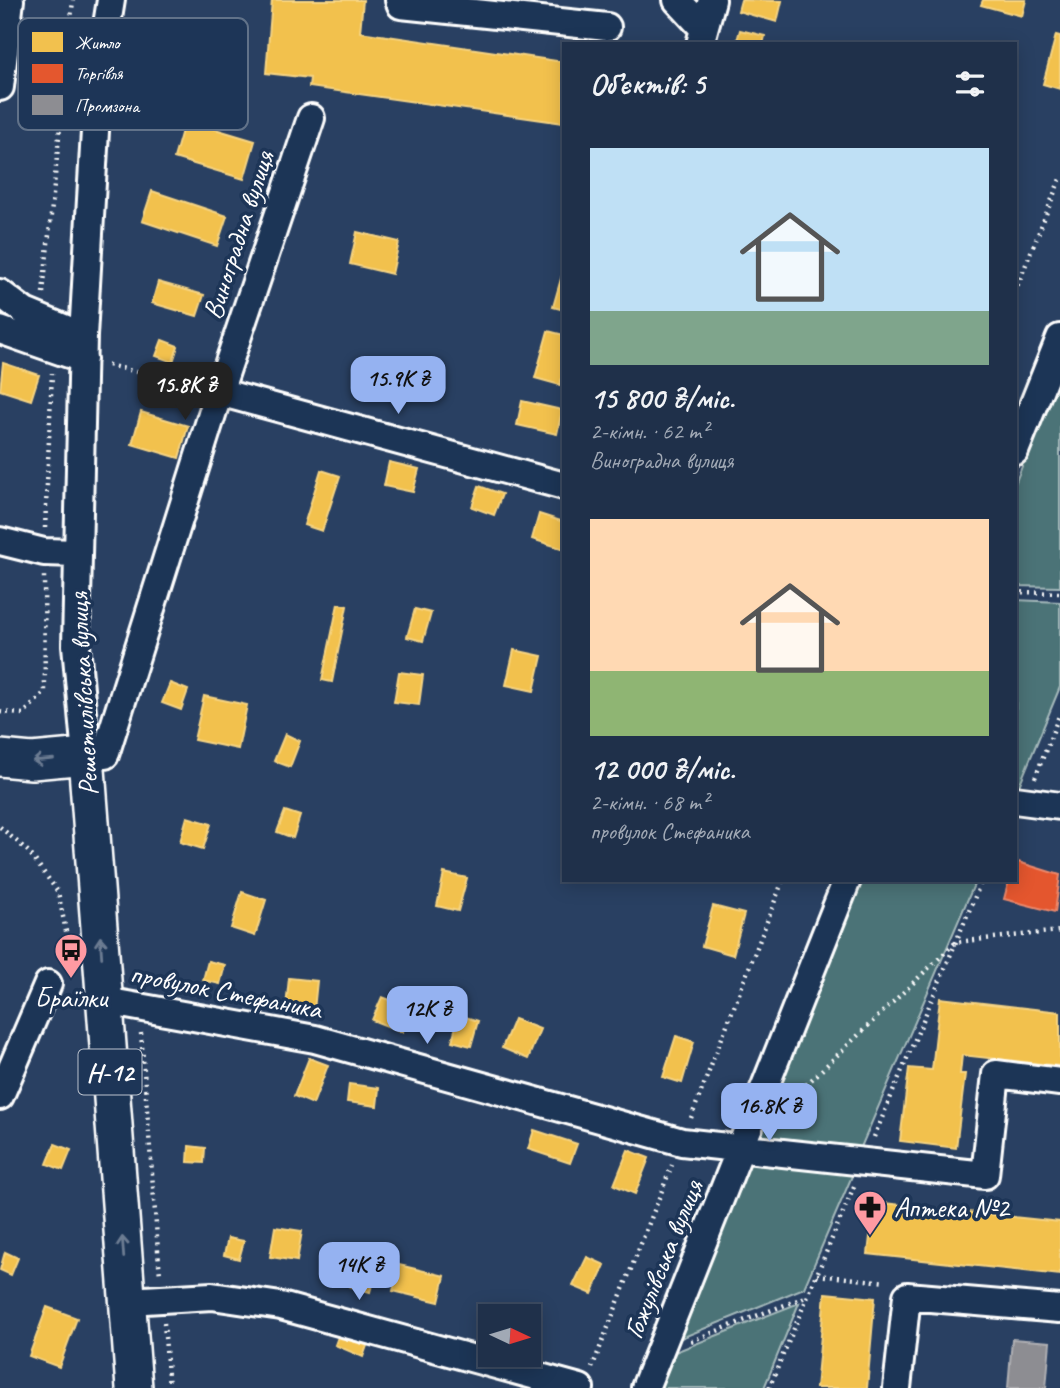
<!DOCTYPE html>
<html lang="uk">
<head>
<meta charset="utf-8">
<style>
	body { margin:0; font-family:Caveat,sans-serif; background:#273851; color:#f1f3f6; height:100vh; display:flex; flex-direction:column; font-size:26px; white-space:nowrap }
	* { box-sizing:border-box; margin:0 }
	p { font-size:23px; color:#a1a9b5 }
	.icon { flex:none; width:38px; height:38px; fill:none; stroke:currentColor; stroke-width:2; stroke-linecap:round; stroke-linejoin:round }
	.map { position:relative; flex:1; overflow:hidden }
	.details { position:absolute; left:562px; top:42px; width:455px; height:840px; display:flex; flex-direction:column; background:#1f304a; border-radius:0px; box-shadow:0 4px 18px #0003,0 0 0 2px #3c4b62 }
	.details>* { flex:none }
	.needle { width:46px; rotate:94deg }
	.tools { position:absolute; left:478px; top:1304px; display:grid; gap:14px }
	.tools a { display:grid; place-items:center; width:63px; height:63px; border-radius:0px; background:#1f304a; box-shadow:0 4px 18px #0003,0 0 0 2px #3c4b62; font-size:35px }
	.price { position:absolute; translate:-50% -60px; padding:0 16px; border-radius:14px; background:#95b2f1; color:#111; font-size:23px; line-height:46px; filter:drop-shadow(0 2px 4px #0008) }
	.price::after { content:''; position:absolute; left:50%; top:42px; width:21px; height:16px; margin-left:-10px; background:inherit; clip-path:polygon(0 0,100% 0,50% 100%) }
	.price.selected { background:#222; color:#fff }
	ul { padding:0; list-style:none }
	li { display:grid; align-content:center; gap:14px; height:371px; padding:0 28px }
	li span { display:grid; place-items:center; height:217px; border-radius:0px; color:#555 }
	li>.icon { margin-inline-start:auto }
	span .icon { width:126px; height:126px; fill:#fffc; stroke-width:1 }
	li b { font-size:30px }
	h2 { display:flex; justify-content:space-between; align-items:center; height:84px; padding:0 28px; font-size:30px }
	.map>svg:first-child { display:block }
	.green { fill:#4b7377; stroke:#a5b9bb; stroke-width:2 }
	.homes { fill:#f2c14e; stroke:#f6d483; stroke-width:2 }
	.shops { fill:#e4572e; stroke:#ec896d; stroke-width:2 }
	.industry { fill:#8d8d92; stroke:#afafb3; stroke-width:2 }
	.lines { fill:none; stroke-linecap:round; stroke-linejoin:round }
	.minor-casing { stroke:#fff; stroke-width:32 }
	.major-casing { stroke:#fff; stroke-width:40 }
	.path { stroke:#fff; stroke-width:4.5; stroke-dasharray:2 5; stroke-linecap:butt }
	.minor { stroke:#1d3557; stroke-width:26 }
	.major { stroke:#1d3557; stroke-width:35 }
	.oneway { stroke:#6c7c92 }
	.labels { text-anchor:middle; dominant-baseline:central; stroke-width:7; stroke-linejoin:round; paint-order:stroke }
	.shield { fill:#1d3557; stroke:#bbc2cd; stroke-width:2 }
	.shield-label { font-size:26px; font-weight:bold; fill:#fff }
	.street-label { font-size:28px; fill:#fff; stroke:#1d3557 }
	.poi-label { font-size:28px; fill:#fff; stroke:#1d3557 }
	.key { fill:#1d3557; stroke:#617289; stroke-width:2 }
	.key-label { font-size:19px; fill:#fff }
</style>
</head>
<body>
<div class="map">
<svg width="1060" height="1388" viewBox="0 0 1060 1388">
	<rect width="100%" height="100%" fill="#294062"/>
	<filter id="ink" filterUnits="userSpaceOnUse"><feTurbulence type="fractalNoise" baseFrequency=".0143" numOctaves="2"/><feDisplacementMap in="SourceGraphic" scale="14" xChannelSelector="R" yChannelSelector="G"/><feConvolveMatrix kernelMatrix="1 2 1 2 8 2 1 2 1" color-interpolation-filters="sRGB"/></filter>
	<g filter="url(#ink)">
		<!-- green -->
		<path class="green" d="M1060 371V587L1015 586V484Z
			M1015 600 1060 602V687L1016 793Z
			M858 880H976L859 1152 758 1135Z
			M750 1155 855 1169 804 1288 674 1341Z
			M799 1303 764 1388H657L670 1354Z"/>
		<!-- homes -->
		<path class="homes" d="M272 0H363L360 32 564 62V123L309 87 310 78 266 73Z
			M741 0 782 1 777 22 738 11Z
			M983 0H1026L1022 16 981 5Z
			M740 30 765 36 763 44H736Z
			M1056 35 1060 36V89L1043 84Z
			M185 120 255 141 244 179 174 158Z
			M152 191 227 216 217 246 142 221Z
			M357 232 399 242 392 274 350 264Z
			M564 268V310L553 307Z
			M158 282 204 295 197 316 152 303Z
			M548 331 564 335V371L560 385 535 378Z
			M162 340 178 346 173 362 156 356Z
			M3 363 39 375 31 400 0 390Z
			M522 401 562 410 557 434 517 425Z
			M141 412 188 426 179 458 132 444Z
			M389 462 419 469 413 492 384 486Z
			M321 470 340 476 322 531 304 525Z
			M479 486 502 494 494 515 472 507Z
			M539 514 564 522V549L532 539Z
			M338 604 347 606 332 682 322 680Z
			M415 609 431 613 423 641 407 637Z
			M514 650 542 656 534 691 506 685Z
			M399 672 423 675 419 705 394 702Z
			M170 683 188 690 181 710 162 703Z
			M204 696 247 705 238 749 194 740Z
			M285 734 300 741 290 767 274 761Z
			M285 811 300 816 293 838 277 832Z
			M187 817 211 824 203 849 180 842Z
			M444 873 467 878 458 911 437 906Z
			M242 892 266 900 255 936 231 928Z
			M713 906 744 914 733 955 702 946Z
			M208 961 225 965 220 984 203 980Z
			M289 978 317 981 314 1010 286 1007Z
			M382 997 412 1008 402 1032 372 1020Z
			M940 998 1060 1012V1066L962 1055 960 1074H965L956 1148 900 1141 909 1068 932 1070Z
			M459 1015 478 1021 471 1046 452 1041Z
			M514 1019 540 1029 528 1059 502 1048Z
			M676 1036 694 1042 682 1083 663 1077Z
			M309 1058 328 1065 313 1104 294 1096Z
			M349 1084 379 1088 377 1106 347 1102Z
			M534 1130 577 1144 570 1163 528 1149Z
			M55 1144 71 1150 63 1170 47 1164Z
			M189 1146 205 1148 204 1163 188 1162Z
			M628 1150 649 1158 635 1194 614 1185Z
			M874 1202 1060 1222V1275L868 1254Z
			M275 1227 302 1231 297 1261 270 1257Z
			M228 1238 244 1241 239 1259 224 1255Z
			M5 1252 18 1258 11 1275 0 1270Z
			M587 1257 605 1265 592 1294 573 1286Z
			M399 1265 445 1276 439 1302 393 1291Z
			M354 1268 375 1274 370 1292 349 1286Z
			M825 1293 875 1298 867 1388H816Z
			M47 1307 77 1318 59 1367 29 1356Z
			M341 1329 369 1340 363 1357 335 1345Z"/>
		<!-- shops -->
		<path class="shops" d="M1015 861 1060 875 1055 912 1004 899 1009 880H1015Z"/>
		<!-- industry -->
		<path class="industry" d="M1012 1339 1050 1342 1046 1388H1008Z"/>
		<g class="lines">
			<defs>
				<path id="minor" d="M111 0 98 80 83 336 76 645 86 756 105 755 219 392 311 118
					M399 0 401 5 607 27
					M677 0 704 29
					M700 44 712 0
					M0 87 10 0
					M0 293 25 312 83 336
					M0 330 83 359
					M219 392 564 486
					M1015 451 1060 338
					M0 541 44 552 76 553
					M1015 800 1060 806
					M105 1001 315 1039 682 1142 985 1175 996 1074 1060 1082
					M0 1096 48 984
					M128 1301 212 1296 281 1306 580 1388
					M645 1388 847 880
					M897 1388 907 1296 1060 1309"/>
				<path id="major" d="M0 758 32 761 86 756 134 1388"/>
			</defs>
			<!-- minor casing -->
			<use href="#minor" class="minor-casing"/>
			<!-- major casing -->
			<use href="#major" class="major-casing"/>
			<!-- path -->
			<path class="path" d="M1015 292 1060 179
				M43 293 73 0
				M108 365 195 386
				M45 528 52 373
				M1015 592 1060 593
				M0 712 23 714 45 692 44 576
				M1035 778 1060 713
				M0 827 29 852 58 892 68 941
				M141 1033 160 1276
				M786 1104 956 942 1060 931
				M691 1118 783 880
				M874 1137 982 880
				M817 1275 886 1282
				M164 1323 169 1388
				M691 1341 808 1296
				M592 1368 672 1165
				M769 1388 855 1184"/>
			<!-- minor -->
			<use href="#minor" class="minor"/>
			<!-- major -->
			<use href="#major" class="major"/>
		</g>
		<!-- one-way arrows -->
		<defs><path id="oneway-shaft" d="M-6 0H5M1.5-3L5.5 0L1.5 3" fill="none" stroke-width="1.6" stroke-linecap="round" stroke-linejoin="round" transform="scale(1.75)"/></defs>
		<g class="oneway">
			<use href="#oneway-shaft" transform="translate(43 760) rotate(175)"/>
			<use href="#oneway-shaft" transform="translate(101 947) rotate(-94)"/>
			<use href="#oneway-shaft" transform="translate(123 1247) rotate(-94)"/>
		</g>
	</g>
	<!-- icons -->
	<defs>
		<symbol id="bus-pin" viewBox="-11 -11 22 30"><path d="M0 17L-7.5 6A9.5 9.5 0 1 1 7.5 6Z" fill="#ff9aa2" stroke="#1d3557"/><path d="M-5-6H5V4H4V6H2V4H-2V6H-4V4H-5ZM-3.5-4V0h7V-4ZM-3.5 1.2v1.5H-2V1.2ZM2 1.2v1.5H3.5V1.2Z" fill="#111"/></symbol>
		<symbol id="pharmacy-pin" viewBox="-11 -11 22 30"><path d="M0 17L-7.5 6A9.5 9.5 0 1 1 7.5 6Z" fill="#ff9aa2" stroke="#1d3557"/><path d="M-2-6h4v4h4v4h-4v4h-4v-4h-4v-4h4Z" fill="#111"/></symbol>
	</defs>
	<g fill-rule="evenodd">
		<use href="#bus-pin" x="52" y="931" width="38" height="52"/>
		<use href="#pharmacy-pin" x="851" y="1188" width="38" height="52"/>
	</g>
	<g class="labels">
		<!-- shield labels -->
		<rect class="shield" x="78.5" y="1049.5" width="63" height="45" rx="5"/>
		<g class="shield-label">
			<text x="110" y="1072">Н-12</text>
		</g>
		<!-- street labels -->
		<g class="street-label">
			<text transform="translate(238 235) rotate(-72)">Виноградна вулиця</text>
			<text transform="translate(83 694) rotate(-93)">Решетилівська вулиця</text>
			<text transform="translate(226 991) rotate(11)">провулок Стефаника</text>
			<text transform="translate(663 1259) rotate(-68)">Гожулівська вулиця</text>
		</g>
		<!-- poi labels -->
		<g class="poi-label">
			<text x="71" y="997">Браїлки</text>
			<text x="894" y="1207" text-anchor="start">Аптека №2</text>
		</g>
	</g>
	<!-- legend -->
	<rect x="18" y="18" width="230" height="112" rx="10" class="key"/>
	<rect x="32" y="32" width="31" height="20" fill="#f2c14e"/>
	<rect x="32" y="64" width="31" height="19" fill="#e4572e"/>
	<rect x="32" y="95" width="31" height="20" fill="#8d8d92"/>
	<g class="key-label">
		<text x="75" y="49">Житло</text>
		<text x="75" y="80">Торгівля</text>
		<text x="75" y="112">Промзона</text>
	</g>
</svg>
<div class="tools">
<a><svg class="needle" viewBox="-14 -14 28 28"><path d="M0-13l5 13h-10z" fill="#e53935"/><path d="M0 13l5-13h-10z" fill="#a1a9b5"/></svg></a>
</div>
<b class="price" style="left:398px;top:416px">15.9K ₴</b>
<b class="price selected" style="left:185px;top:422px">15.8K ₴</b>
<b class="price" style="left:427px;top:1046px">12K ₴</b>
<b class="price" style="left:769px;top:1143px">16.8K ₴</b>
<b class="price" style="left:359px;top:1302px">14K ₴</b>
<section class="details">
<h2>Об’єктів: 5<svg class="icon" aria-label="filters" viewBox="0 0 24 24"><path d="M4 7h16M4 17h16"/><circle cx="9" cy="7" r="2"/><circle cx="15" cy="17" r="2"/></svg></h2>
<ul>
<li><span style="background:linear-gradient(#bfe0f5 75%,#7fa58c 0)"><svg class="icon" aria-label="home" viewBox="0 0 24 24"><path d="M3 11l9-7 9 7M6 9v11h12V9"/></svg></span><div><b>15 800 ₴/міс.</b><p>2-кімн. · 62 m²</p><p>Виноградна вулиця</p></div></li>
<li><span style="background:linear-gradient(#ffd9b3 70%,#8fb573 0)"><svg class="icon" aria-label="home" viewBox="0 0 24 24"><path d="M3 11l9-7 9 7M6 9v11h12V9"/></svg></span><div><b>12 000 ₴/міс.</b><p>2-кімн. · 68 m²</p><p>провулок Стефаника</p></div></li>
</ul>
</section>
</div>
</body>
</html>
